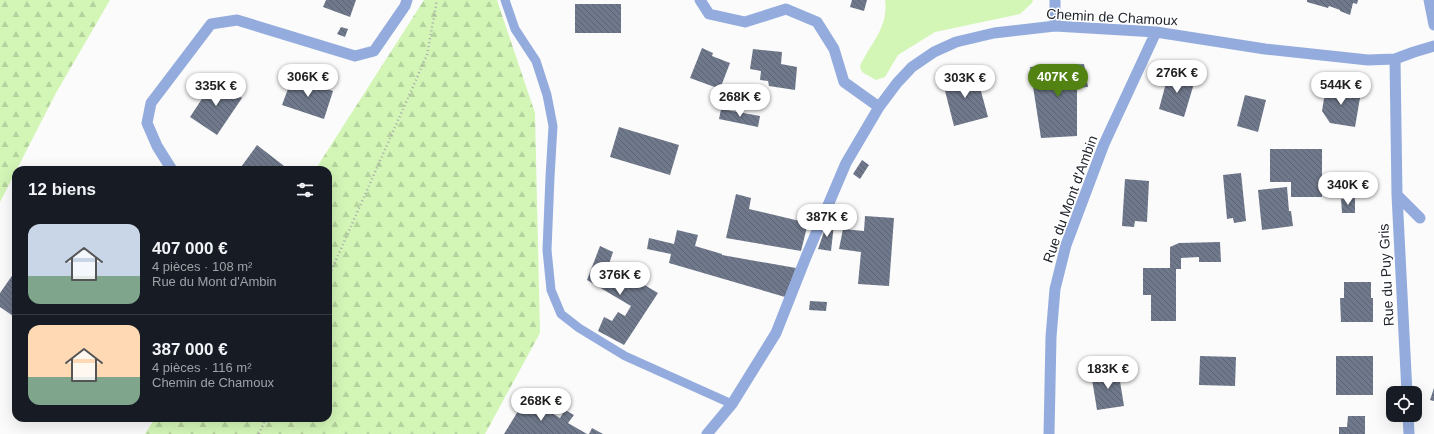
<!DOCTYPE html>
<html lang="fr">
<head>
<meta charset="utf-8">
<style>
	body { margin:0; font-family:Helvetica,sans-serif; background:#20242c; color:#f1f3f6; height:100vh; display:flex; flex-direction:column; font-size:15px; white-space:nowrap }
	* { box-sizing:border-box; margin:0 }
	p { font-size:13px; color:#9ea1a6 }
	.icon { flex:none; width:22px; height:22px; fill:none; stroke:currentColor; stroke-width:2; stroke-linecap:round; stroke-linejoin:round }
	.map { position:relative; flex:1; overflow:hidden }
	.side { position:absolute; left:12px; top:166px; width:320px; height:256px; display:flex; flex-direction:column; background:#171b24; border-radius:12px; box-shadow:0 4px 16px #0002 }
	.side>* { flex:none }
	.fabs { position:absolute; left:1386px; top:386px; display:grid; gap:8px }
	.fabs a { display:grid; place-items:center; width:36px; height:36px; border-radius:8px; background:#171b24; box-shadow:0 4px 16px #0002; font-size:20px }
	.price { position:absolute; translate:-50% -34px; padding:0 9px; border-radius:14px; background:#fff; color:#222; font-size:13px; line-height:26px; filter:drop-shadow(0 1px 2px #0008) }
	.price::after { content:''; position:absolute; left:50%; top:24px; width:12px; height:9px; margin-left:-6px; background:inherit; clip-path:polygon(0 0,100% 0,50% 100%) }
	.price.active { background:#518212; color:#fff }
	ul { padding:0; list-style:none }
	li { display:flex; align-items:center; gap:12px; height:100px; padding:0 16px }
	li+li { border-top:1px solid #363941 }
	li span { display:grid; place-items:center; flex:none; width:112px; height:80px; border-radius:12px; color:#555 }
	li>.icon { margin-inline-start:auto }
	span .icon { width:48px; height:48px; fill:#fffc; stroke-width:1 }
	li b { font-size:17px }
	h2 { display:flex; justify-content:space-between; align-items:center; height:48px; padding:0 16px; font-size:17px }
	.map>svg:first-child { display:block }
	.green { fill:#d3f6b7 }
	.forest { fill:url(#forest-firs) }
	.building { fill:url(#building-back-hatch) }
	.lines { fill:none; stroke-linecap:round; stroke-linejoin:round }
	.path { stroke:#a7a9ac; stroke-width:2.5; stroke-dasharray:1 3; stroke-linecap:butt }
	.service { stroke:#94acdd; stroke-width:9 }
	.minor { stroke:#94acdd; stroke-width:11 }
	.labels { text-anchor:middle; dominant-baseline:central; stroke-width:3; stroke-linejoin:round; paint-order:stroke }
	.street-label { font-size:14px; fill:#21252d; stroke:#fff }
</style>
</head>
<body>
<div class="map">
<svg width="1434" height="434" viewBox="0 0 1434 434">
	<defs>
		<pattern id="forest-firs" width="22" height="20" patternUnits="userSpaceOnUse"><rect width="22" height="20" fill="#d3f6b7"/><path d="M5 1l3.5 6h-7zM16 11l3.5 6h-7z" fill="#b5d39e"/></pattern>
		<pattern id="building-back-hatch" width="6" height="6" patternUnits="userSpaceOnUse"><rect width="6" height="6" fill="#70798c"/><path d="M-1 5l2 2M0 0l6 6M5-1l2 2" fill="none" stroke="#5c6373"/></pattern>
	</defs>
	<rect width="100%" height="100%" fill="#fbfbfb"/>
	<!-- green -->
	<path class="green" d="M885 0H1033L1032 3 1020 14 935 32 898 55 885 77 876 80 862 72 860 66C870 44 889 27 885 0Z"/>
	<!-- forest -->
	<path class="forest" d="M0 0H110L56 93 0 202Z
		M424 0H497L535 113 540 333 485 434H145L155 418H328V170H315Z"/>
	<!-- building -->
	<path class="building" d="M326 0H356L350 17 323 7Z
		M852 0H867L864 11 850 7Z
		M1307 0H1358L1357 4 1353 3 1350 15 1340 11V10L1329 6 1328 8 1307 2Z
		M575 4H621V33H575Z
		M341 27 348 29 345 37 337 34Z
		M702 48 713 53 712 56 730 63 720 89 690 78Z
		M753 49 782 52 781 64 797 67 795 90 769 86 768 81 760 80 761 71 750 69Z
		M1084 64 1088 87 1077 88V136L1041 138 1030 67Z
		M1169 72 1195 80 1184 117 1159 109Z
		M976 73 988 117 954 126 942 79Z
		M292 78 333 91 324 119 282 105Z
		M215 79 242 98 217 135 190 117Z
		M1326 86 1361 92 1355 127 1330 123 1322 111Z
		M1245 95 1266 100 1258 132 1237 126Z
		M721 109 760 116 758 127 719 119Z
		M619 127 679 145 670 175 610 157Z
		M257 145 288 169 244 170 241 167Z
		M1270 149H1322V197H1291V182H1270Z
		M862 160 869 165 860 179 853 174Z
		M1241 173 1246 221 1234 223 1233 218 1227 219 1223 175Z
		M1125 179 1149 181 1147 222 1135 221 1134 227 1122 226Z
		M1287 187 1289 211H1291L1293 226 1262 230 1258 190Z
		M736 194 751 198 749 209 808 223 801 251 726 238Z
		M1355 198V213H1342L1341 199Z
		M865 216 894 218 889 286 858 284 861 252 839 249 843 229 864 231Z
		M827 223 834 224 831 251 818 249Z
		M677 230 698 235 695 246 722 254V255L796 268 785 297 669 263 671 254 647 249 649 238 674 244Z
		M1220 242 1221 262H1199V257L1181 258V269H1176V321H1151V295H1143V268H1170V247L1179 243Z
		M600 246 613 252 609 264 658 293 624 345 598 331 604 317 612 321 618 312 625 316 631 306 587 280Z
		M16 270V318L0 307V293Z
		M1344 282H1371V298H1373V322H1341L1340 298H1344Z
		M810 301 827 302 826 311 809 310Z
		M1200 356 1236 357 1235 386 1199 385Z
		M1336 356H1373V395H1336Z
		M1118 369 1124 406 1097 410 1091 373Z
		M1434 388V401L1430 400Z
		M526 398 560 418 565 410 574 415 568 423 587 434H504Z
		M1348 416H1365V434H1339V427H1347Z
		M592 428 603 434H589Z"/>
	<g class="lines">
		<!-- path -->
		<path class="path" d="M328 278 427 55 437 0
			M259 434 266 418"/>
		<!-- service -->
		<path class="service" d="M505 0 515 29 536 61 547 95 553 126 550 177 547 250 551 290 561 314 579 328 625 356 732 404"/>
		<!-- minor -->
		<path class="minor" d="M700 0 709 14 745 22 786 9 817 22 834 49 844 82 879 107
			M1429 0 1434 25
			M1055 26V0
			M1395 59 1397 195 1407 393
			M172 170 157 146 147 123 151 103 211 24 237 20 355 56 374 51 405 6 407 0
			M1397 195 1420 218
			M1408 415 1409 434
			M707 434 732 404 776 333 806 257 846 163 879 107 897 83 912 67 934 52 956 42 994 33 1055 26 1156 32 1265 49 1368 60 1395 59 1414 52 1434 46
			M1049 434 1051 337 1055 289 1066 245 1104 144 1156 32"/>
	</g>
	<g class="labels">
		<!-- street labels -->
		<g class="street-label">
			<text transform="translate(1112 17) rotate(3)">Chemin de Chamoux</text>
			<text transform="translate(1070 199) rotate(-70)">Rue du Mont d'Ambin</text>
			<text transform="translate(1386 275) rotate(-93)">Rue du Puy Gris</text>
		</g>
	</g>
</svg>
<div class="fabs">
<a><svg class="icon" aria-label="locate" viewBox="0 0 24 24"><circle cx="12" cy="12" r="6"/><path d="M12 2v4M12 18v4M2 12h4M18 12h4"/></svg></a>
</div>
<b class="price" style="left:1177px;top:94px">276K €</b>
<b class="price" style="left:308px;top:98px">306K €</b>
<b class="price active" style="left:1058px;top:98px">407K €</b>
<b class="price" style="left:965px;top:99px">303K €</b>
<b class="price" style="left:1341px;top:106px">544K €</b>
<b class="price" style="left:216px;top:107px">335K €</b>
<b class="price" style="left:740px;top:118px">268K €</b>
<b class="price" style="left:1348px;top:206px">340K €</b>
<b class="price" style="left:827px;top:238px">387K €</b>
<b class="price" style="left:620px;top:296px">376K €</b>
<b class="price" style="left:1108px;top:390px">183K €</b>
<b class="price" style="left:541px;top:422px">268K €</b>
<section class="side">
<h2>12 biens<svg class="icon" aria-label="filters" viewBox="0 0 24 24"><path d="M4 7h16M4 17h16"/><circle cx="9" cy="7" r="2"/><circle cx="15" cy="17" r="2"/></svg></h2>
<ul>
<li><span style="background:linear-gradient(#c9d6e8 65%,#7fa58c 0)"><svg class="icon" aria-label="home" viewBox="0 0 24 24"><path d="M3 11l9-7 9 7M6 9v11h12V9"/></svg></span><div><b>407 000 €</b><p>4 pièces · 108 m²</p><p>Rue du Mont d'Ambin</p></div></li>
<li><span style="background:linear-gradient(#ffd9b3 65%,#7fa58c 0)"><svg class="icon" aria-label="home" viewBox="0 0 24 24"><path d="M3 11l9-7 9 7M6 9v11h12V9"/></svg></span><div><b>387 000 €</b><p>4 pièces · 116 m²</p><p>Chemin de Chamoux</p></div></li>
</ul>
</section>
</div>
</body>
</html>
